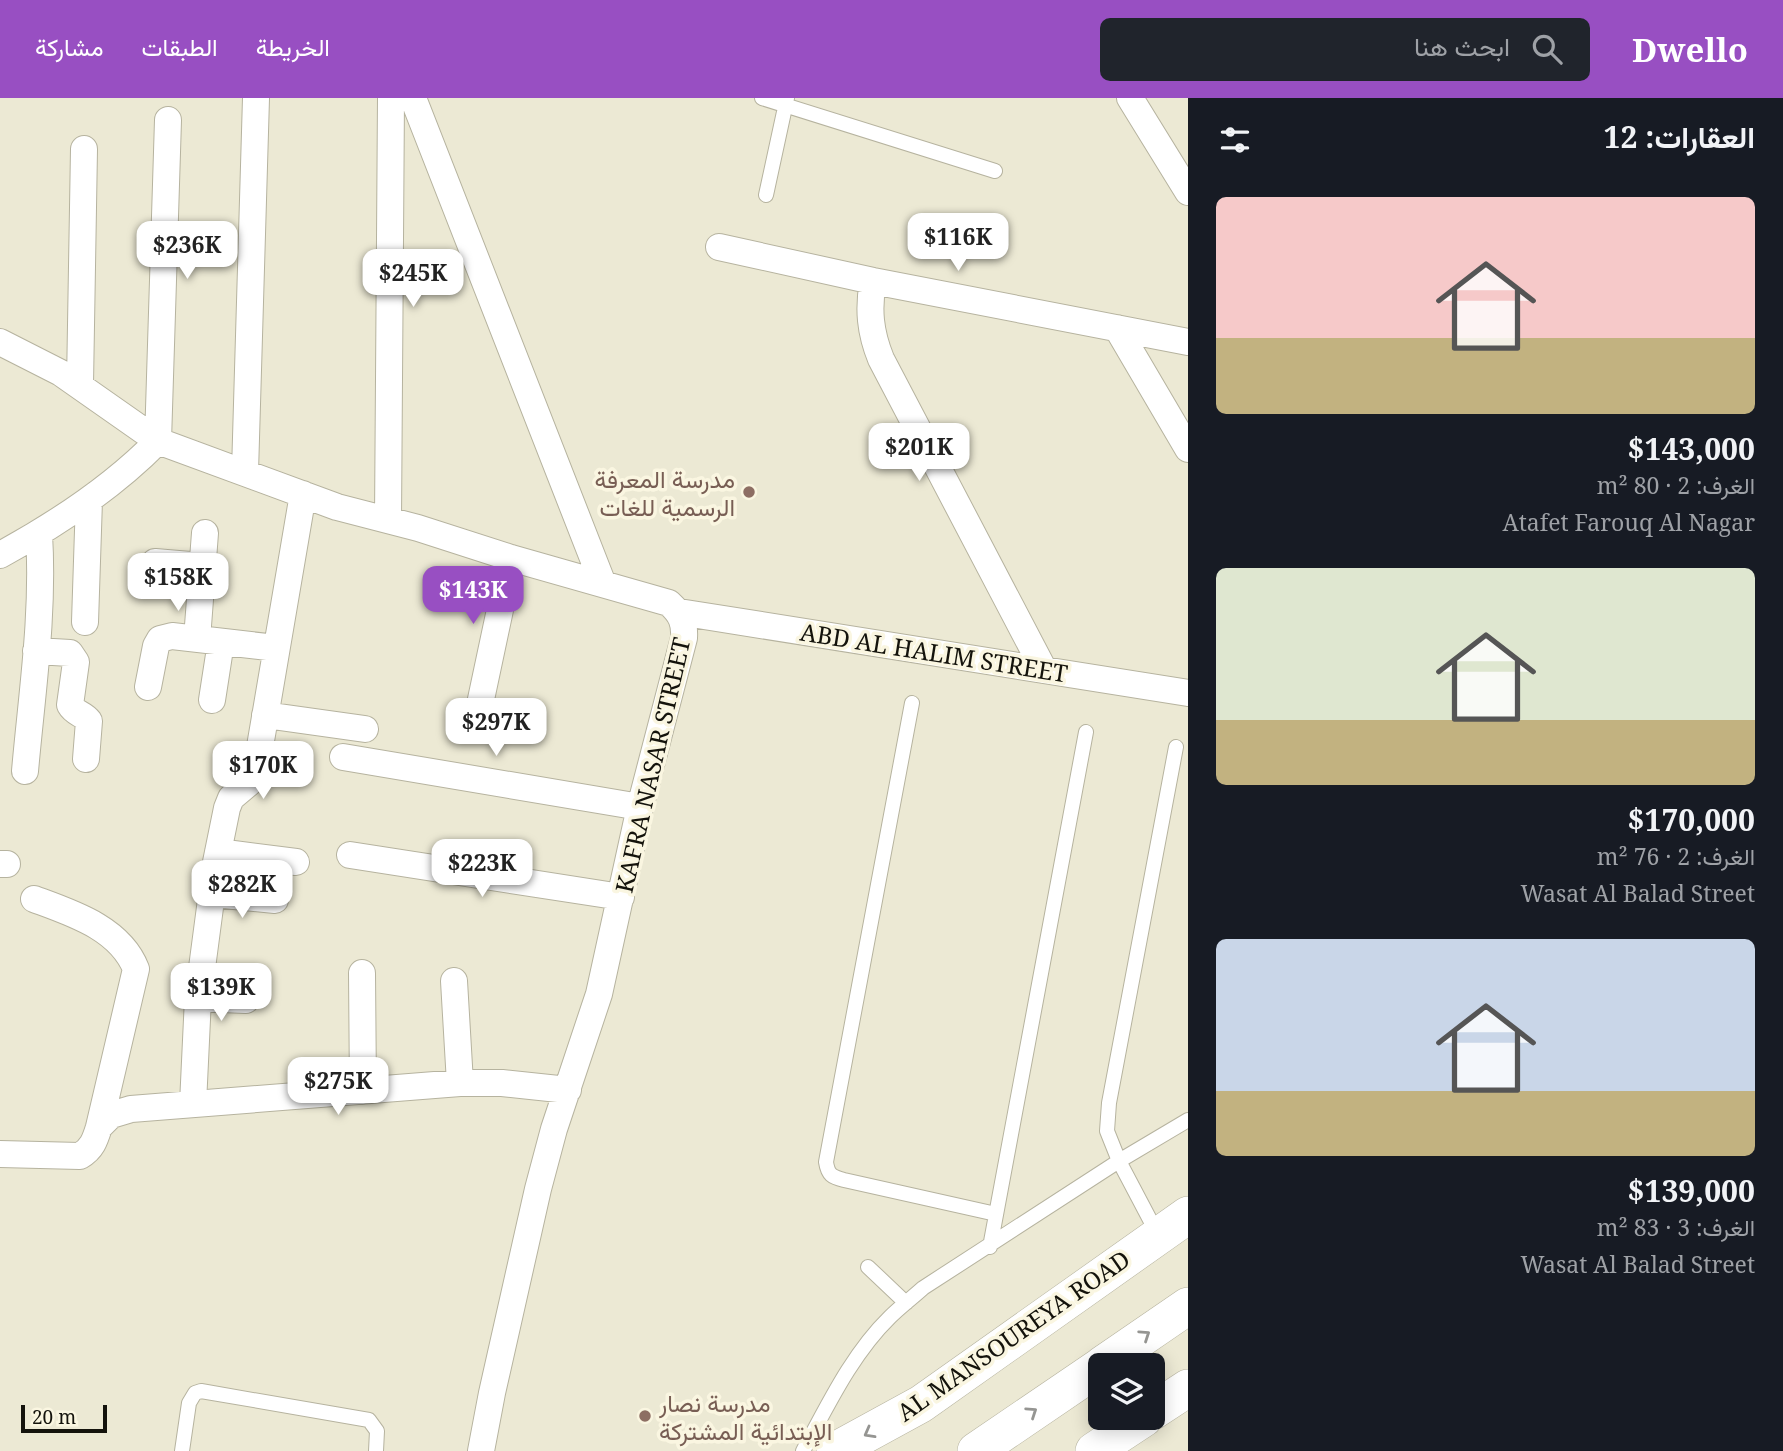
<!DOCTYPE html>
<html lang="ar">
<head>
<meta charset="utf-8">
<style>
	body { margin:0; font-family:"Noto Serif",Vazirmatn,serif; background:#20242c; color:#f1f3f6; direction:rtl; height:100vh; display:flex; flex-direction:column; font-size:26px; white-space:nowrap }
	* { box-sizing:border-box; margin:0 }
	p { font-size:23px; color:#9ea1a6 }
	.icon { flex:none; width:38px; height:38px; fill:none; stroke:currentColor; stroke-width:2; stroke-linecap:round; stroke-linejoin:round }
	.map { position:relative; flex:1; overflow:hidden; direction:ltr }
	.drawer { display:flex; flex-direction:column; background:#171b24; width:595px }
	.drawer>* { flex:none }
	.controls { position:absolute; left:1088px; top:1255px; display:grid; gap:14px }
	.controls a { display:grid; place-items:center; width:77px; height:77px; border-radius:10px; background:#171b24; box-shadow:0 4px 18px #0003; font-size:35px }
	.scale { position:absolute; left:21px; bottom:18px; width:86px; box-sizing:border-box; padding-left:7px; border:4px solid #14130c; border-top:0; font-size:19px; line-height:24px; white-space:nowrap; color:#14130c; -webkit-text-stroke:5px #faf6e1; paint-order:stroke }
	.price { position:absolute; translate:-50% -60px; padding:0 16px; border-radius:14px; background:#fff; color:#222; font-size:23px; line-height:46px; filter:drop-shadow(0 2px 4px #0008) }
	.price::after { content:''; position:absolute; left:50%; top:42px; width:21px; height:16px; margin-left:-10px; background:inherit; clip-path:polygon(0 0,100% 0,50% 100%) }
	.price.active { background:#984fc2; color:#fff }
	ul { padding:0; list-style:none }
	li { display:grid; align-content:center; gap:14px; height:371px; padding:0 28px }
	li span { display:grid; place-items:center; height:217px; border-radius:10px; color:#555 }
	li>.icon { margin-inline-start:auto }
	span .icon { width:126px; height:126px; fill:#fffc; stroke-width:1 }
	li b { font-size:30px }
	h2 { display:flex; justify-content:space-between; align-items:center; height:84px; padding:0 28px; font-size:30px }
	header { display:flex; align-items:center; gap:42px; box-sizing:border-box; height:98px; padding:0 35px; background:#984fc2; color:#fff }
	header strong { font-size:33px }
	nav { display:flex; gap:38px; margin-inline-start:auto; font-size:24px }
	.search { width:490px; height:63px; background:#20242c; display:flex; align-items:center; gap:18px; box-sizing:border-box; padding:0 24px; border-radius:10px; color:#9ea1a6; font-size:26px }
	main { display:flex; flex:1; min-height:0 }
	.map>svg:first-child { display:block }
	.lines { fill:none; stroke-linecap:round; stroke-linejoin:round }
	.service-casing { stroke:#b6b39f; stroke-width:16 }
	.minor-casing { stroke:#b6b39f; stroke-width:28 }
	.secondary-casing { stroke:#b6b39f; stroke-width:38 }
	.service { stroke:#fff; stroke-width:14 }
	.minor { stroke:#fff; stroke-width:26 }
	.secondary { stroke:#fff; stroke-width:37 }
	.oneway { stroke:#959592 }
	.education-dot { fill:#8d6e63; stroke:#faf6e1; stroke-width:2.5 }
	.labels { text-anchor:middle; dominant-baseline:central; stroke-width:7; stroke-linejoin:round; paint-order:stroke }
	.education-label { font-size:24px; fill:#785e54; stroke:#faf6e1; text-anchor:end }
	.street-label { font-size:24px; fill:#14130c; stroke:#faf6e1 }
</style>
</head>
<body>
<header>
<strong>Dwello</strong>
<div class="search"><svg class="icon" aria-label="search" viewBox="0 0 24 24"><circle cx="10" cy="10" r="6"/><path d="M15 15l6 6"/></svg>ابحث هنا</div>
<nav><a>الخريطة</a><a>الطبقات</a><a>مشاركة</a></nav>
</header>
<main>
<section class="drawer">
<h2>العقارات: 12<svg class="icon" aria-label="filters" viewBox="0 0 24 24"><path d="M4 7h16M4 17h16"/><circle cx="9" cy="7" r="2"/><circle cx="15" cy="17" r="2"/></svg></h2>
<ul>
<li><span style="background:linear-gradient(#f6c9c9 65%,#c2b280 0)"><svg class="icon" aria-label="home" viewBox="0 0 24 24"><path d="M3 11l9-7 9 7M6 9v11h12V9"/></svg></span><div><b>$143,000</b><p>الغرف: 2 · 80 m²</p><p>Atafet Farouq Al Nagar</p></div></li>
<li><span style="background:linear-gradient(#dfe7d0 70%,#c2b280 0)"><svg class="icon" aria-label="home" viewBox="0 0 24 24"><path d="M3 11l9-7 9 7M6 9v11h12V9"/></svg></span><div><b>$170,000</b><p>الغرف: 2 · 76 m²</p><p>Wasat Al Balad Street</p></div></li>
<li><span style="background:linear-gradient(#c9d6e8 70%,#c2b280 0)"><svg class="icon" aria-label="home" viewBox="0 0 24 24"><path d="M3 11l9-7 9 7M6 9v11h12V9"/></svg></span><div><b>$139,000</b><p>الغرف: 3 · 83 m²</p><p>Wasat Al Balad Street</p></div></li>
</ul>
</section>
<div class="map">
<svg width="1188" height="1353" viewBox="0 0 1188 1353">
	<rect width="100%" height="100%" fill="#ece9d4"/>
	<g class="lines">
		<defs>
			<path id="service" d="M762 0 995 73
				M766 97 787 0
				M912 605 826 1064C828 1077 832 1079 844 1082L996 1116
				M1158 1137 1119 1063 1107 1033 1109 1005 1176 649
				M990 1149 1086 634
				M868 1169 906 1205
				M182 1353 189 1305 195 1295 201 1293 369 1322 377 1333 376 1353
				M803 1353C828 1307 852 1256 890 1219 900 1209 912 1200 923 1190L1119 1063 1188 1022"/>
			<path id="minor" d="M413 0 603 486
				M1130 0 1188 94
				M719 149 873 183 1188 244
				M873 183C868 211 870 234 881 261L1044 572
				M1117 230 1188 351
				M0 244 61 275 158 343 337 409 418 430 511 460 669 505C681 516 685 524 684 540L640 709 599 896 554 1031 538 1091 492 1295 481 1353
				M80 286 84 51
				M158 343 168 22
				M245 374 256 0
				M388 422 391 0
				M0 457C57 426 113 389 158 343
				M155 464 202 468
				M679 514 1188 595
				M85 524 89 402
				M197 541 205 435
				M36 553 70 555 76 564 70 607C75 616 83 615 89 623L86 661
				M148 589 156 548 160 541 172 538 276 550
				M212 602 221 544
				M480 606 511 460
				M265 617 365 631
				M343 659 640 709
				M25 673C32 594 44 516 39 436
				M218 754 296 764
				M350 757 621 799
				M0 766H7
				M214 796 275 802
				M362 875 363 993
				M454 883 460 985
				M198 900 246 902
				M193 1006 198 900 216 764 227 710 231 700 250 684 256 672 303 396
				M99 1029 111 1017 131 1011 460 985H502L568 992
				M0 1056 80 1058C92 1051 95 1042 99 1029L136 871C120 830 72 815 34 801"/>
			<path id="secondary" d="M1102 1267 1188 1208
				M1153 1313 1188 1290
				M835 1353 921 1306 1188 1117
				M976 1353 1101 1268
				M1094 1353 1144 1320"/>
		</defs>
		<!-- service casing -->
		<use href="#service" class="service-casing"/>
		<!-- minor casing -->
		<use href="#minor" class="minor-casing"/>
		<!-- secondary casing -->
		<use href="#secondary" class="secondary-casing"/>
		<!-- service -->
		<use href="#service" class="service"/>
		<!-- minor -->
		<use href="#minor" class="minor"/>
		<!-- secondary -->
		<use href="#secondary" class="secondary"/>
	</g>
	<!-- one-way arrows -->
	<defs><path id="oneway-chevron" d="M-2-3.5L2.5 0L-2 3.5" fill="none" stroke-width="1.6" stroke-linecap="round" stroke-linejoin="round" transform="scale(1.75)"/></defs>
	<g class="oneway">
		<use href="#oneway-chevron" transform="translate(1145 1237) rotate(-34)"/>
		<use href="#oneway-chevron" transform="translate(1032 1314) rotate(-34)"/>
		<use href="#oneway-chevron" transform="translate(869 1335) rotate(151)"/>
	</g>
	<!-- markers -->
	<g class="education-dot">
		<circle cx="749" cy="394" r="7"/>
		<circle cx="645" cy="1318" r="7"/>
	</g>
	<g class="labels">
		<!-- education labels -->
		<g class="education-label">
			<text x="735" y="380">مدرسة المعرفة<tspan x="735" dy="28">الرسمية للغات</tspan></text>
			<text x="659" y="1304" text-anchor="start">مدرسة نصار<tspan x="659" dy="28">الإبتدائية المشتركة</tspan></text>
		</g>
		<!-- street labels -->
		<g class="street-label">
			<text transform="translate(934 554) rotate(9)">ABD AL HALIM STREET</text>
			<text transform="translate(652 667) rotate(-77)">KAFRA NASAR STREET</text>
			<text transform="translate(1013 1237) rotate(-35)">AL MANSOUREYA ROAD</text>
		</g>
	</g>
</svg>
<div class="controls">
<a><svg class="icon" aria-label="layers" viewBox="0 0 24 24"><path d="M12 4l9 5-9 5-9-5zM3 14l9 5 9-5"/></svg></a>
</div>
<div class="scale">20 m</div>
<b class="price" style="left:958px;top:175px">$116K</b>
<b class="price" style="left:187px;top:183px">$236K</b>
<b class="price" style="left:413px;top:211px">$245K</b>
<b class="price" style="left:919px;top:385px">$201K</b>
<b class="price" style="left:178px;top:515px">$158K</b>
<b class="price active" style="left:473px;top:528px">$143K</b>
<b class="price" style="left:496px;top:660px">$297K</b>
<b class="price" style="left:263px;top:703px">$170K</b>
<b class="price" style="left:482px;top:801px">$223K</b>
<b class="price" style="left:242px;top:822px">$282K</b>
<b class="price" style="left:221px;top:925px">$139K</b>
<b class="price" style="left:338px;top:1019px">$275K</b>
</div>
</main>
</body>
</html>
